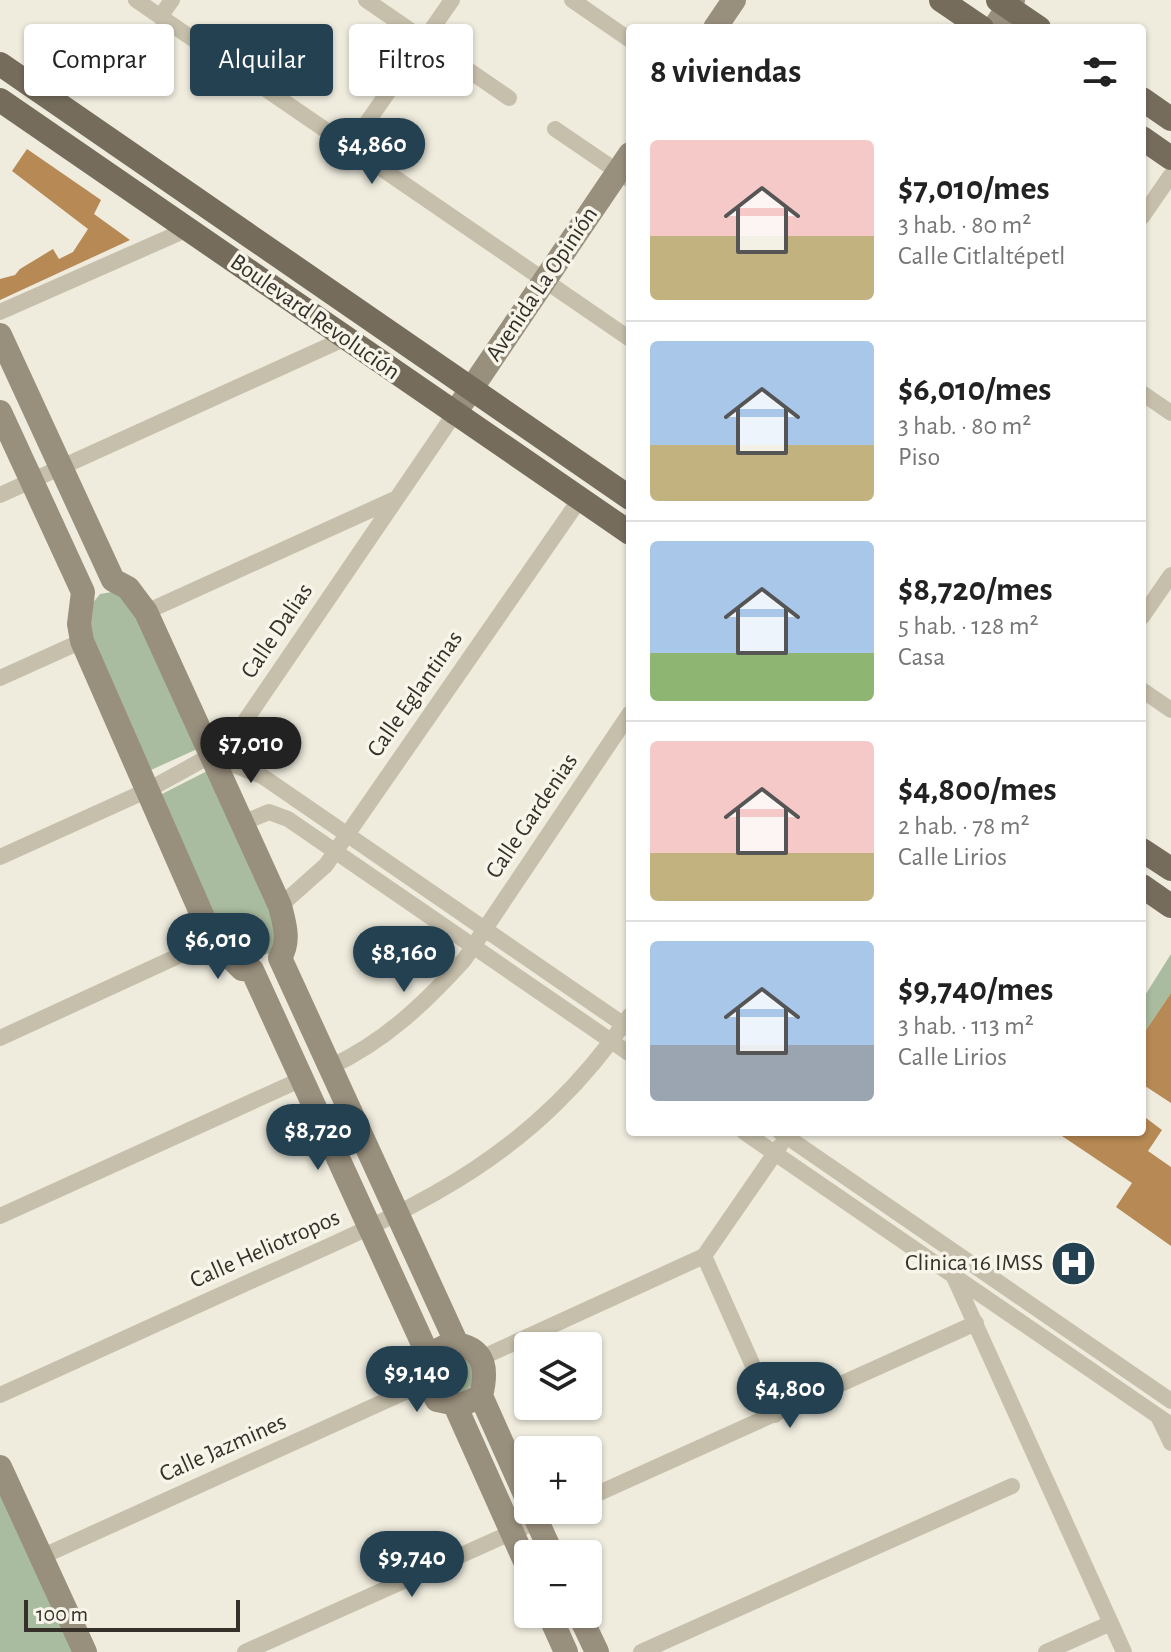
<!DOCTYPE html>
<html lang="es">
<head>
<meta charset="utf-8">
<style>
	body { margin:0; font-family:"Alegreya Sans",sans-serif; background:#f2f2f2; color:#222; height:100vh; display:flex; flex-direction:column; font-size:30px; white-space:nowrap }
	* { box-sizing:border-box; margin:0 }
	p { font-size:26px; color:#767676 }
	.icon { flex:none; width:44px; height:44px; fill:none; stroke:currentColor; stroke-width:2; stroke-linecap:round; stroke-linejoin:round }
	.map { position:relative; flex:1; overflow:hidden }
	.sheet { position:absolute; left:626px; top:24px; width:520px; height:1112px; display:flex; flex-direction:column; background:#fff; border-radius:8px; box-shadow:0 2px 6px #0004 }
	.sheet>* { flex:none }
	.top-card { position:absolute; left:24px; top:24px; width:482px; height:72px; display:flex; gap:16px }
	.controls { position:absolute; left:514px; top:1332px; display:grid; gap:16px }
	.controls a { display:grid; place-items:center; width:88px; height:88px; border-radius:8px; background:#fff; box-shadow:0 2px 6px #0004; font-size:40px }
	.scale { position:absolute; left:24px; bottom:20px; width:216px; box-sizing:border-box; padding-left:8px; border:4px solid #353029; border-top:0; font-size:22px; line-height:28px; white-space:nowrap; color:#353029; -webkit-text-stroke:6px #f7f5ea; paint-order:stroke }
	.price { position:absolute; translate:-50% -68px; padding:0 18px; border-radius:28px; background:#244151; color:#fff; font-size:26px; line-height:52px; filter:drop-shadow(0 2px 4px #0008) }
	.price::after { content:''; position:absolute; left:50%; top:48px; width:24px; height:18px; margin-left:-12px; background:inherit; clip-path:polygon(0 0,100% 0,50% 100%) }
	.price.active { background:#222; color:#fff }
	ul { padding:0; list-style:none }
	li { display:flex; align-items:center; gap:24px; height:200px; padding:0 24px }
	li+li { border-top:2px solid #e0e0e0 }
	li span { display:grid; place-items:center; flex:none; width:224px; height:160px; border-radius:8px; color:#555 }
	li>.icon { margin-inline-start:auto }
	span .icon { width:96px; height:96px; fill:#fffc; stroke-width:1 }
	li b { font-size:34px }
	h2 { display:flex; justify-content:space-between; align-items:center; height:96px; padding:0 24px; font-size:34px }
	.pill { padding:0 28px; border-radius:8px; background:#fff; box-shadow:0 2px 6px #0004; font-size:28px; line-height:72px }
	.pill.active { background:#244151; color:#fff }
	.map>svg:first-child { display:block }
	.green { fill:#aabc9f }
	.building { fill:#b78954 }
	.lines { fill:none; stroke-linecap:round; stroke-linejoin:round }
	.street { stroke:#c6bfab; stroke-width:16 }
	.secondary { stroke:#998f7d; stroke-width:24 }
	.primary { stroke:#756c5c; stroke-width:24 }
	.labels { text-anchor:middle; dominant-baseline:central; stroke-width:7; stroke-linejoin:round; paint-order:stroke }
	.street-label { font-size:24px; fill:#353029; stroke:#f7f5ea }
	.poi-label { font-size:24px; fill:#353029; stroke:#f7f5ea; text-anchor:end }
</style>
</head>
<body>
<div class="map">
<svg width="1171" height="1652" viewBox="0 0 1171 1652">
	<rect width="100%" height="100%" fill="#efecde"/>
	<!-- green -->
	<path class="green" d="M118 591 131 597 206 745 151 770 88 629 91 605 100 594Z
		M215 767 285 927 271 953C250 959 241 954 225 940L160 795Z
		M1171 954V993L1142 1036V1000Z
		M459 1353 475 1366 472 1386 454 1396 436 1385 435 1364Z
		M0 1470 83 1652H0Z"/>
	<!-- building -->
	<path class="building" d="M27 149 101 200 94 214 130 240 0 300V279L15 275 20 269 53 249 59 259 73 252 88 229 12 171Z
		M1171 993V1103L1142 1084V1036Z
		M1142 1115 1162 1130 1148 1151 1171 1167V1246L1116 1207 1132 1183 1056 1132H1142Z"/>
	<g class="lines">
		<!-- street -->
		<path class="street" d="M136 0 630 339
			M366 0 509 98
			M572 0 630 40
			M160 17 172 0
			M555 129 630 180
			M350 147 452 0
			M1142 217 1171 175
			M0 312 188 229
			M1142 393 1171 413
			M0 495 346 338
			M146 612 395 499
			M1142 617 1171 575
			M0 678 82 641
			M1142 690 1171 710
			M211 756 262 776 630 1029
			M242 823 269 812 288 819 630 1054
			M0 857 148 790 228 746 455 413
			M280 906 326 865 580 499
			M0 1038 213 940
			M330 1067C384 1042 424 1004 464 960L630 713
			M744 1132 1171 1425
			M780 1132 1171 1401
			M0 1216 302 1079
			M704 1256 775 1415
			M954 1277 1124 1652
			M481 1358 704 1256 780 1146
			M0 1395C87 1356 174 1316 260 1277 416 1207 529 1162 630 1015
			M1158 1416 1171 1443
			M588 1498 976 1323
			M41 1557 425 1383
			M245 1652 562 1510
			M641 1652 1012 1486
			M1046 1652 1111 1623"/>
		<!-- secondary -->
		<path class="secondary" d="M715 28 734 0
			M994 28 1013 0
			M0 335 113 580 128 588 146 612 280 906C285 925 290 941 280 958
			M0 412 83 592 79 624 82 641 213 940 242 969 252 970
			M455 413 630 154
			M280 958 457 1344
			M252 970 428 1355
			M457 1344C487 1350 487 1372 481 1396L461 1405 437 1400 424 1377 428 1355 448 1345Z
			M481 1396 528 1501
			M455 1405 528 1568
			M0 1467 85 1652
			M532 1510 552 1554
			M549 1614 566 1652
			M579 1614 597 1652"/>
		<!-- primary -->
		<path class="primary" d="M941 0 982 28
			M998 0 1039 28
			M0 64 630 498
			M1142 99 1171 119
			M0 100 630 533
			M1142 138 1171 158
			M1142 850 1171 869
			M1142 886 1171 906"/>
	</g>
	<!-- icons -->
	<defs>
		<symbol id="hospital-disc" viewBox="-11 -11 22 22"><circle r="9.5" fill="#244151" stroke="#f7f5ea"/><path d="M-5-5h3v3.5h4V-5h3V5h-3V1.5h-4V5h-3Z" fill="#fff"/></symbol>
	</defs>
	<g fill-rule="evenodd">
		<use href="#hospital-disc" x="1048" y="1238" width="51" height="51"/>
	</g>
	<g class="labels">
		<!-- street labels -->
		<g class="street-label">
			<text transform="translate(542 284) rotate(-56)">Avenida La Opinión</text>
			<text transform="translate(315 317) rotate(35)">Boulevard Revolución</text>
			<text transform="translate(277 631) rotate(-56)">Calle Dalias</text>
			<text transform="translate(415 694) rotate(-55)">Calle Eglantinas</text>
			<text transform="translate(532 816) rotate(-56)">Calle Gardenias</text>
			<text transform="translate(265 1249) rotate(-24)">Calle Heliotropos</text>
			<text transform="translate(223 1448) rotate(-24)">Calle Jazmines</text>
		</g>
		<!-- poi labels -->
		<g class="poi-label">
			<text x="1043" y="1263">Clinica 16 IMSS</text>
		</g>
	</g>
</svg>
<div class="controls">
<a><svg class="icon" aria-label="layers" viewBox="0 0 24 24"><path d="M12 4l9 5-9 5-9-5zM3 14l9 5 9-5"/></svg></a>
<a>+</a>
<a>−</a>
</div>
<div class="scale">100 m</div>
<b class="price" style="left:372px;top:186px">$4,860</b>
<b class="price active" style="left:251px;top:785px">$7,010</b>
<b class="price" style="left:218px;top:981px">$6,010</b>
<b class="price" style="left:404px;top:994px">$8,160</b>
<b class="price" style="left:318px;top:1172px">$8,720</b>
<b class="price" style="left:417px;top:1414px">$9,140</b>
<b class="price" style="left:790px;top:1430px">$4,800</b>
<b class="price" style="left:412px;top:1599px">$9,740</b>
<div class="top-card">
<a class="pill">Comprar</a>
<a class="pill active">Alquilar</a>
<a class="pill">Filtros</a>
</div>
<section class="sheet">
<h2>8 viviendas<svg class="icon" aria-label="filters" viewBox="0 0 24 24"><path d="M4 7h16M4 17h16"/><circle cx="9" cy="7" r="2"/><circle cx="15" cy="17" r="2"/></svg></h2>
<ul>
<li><span style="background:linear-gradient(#f6c9c9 60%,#c2b280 0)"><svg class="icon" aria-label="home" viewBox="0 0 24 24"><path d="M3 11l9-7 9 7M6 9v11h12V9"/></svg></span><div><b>$7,010/mes</b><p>3 hab. · 80 m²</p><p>Calle Citlaltépetl</p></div></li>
<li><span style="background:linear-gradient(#a9c7e8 65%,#c2b280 0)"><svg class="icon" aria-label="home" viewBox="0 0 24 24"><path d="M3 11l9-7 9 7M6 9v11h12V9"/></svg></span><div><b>$6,010/mes</b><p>3 hab. · 80 m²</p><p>Piso</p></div></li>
<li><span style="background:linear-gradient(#a9c7e8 70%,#8fb573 0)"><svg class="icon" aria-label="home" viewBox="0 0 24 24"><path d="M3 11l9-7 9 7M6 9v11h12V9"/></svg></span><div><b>$8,720/mes</b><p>5 hab. · 128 m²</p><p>Casa</p></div></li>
<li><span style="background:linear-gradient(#f6c9c9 70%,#c2b280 0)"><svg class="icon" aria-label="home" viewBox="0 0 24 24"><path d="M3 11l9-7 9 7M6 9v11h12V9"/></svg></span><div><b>$4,800/mes</b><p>2 hab. · 78 m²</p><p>Calle Lirios</p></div></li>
<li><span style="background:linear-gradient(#a9c7e8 65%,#9aa5b1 0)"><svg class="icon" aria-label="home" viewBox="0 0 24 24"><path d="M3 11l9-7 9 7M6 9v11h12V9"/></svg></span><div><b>$9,740/mes</b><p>3 hab. · 113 m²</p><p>Calle Lirios</p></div></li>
</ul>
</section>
</div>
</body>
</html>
